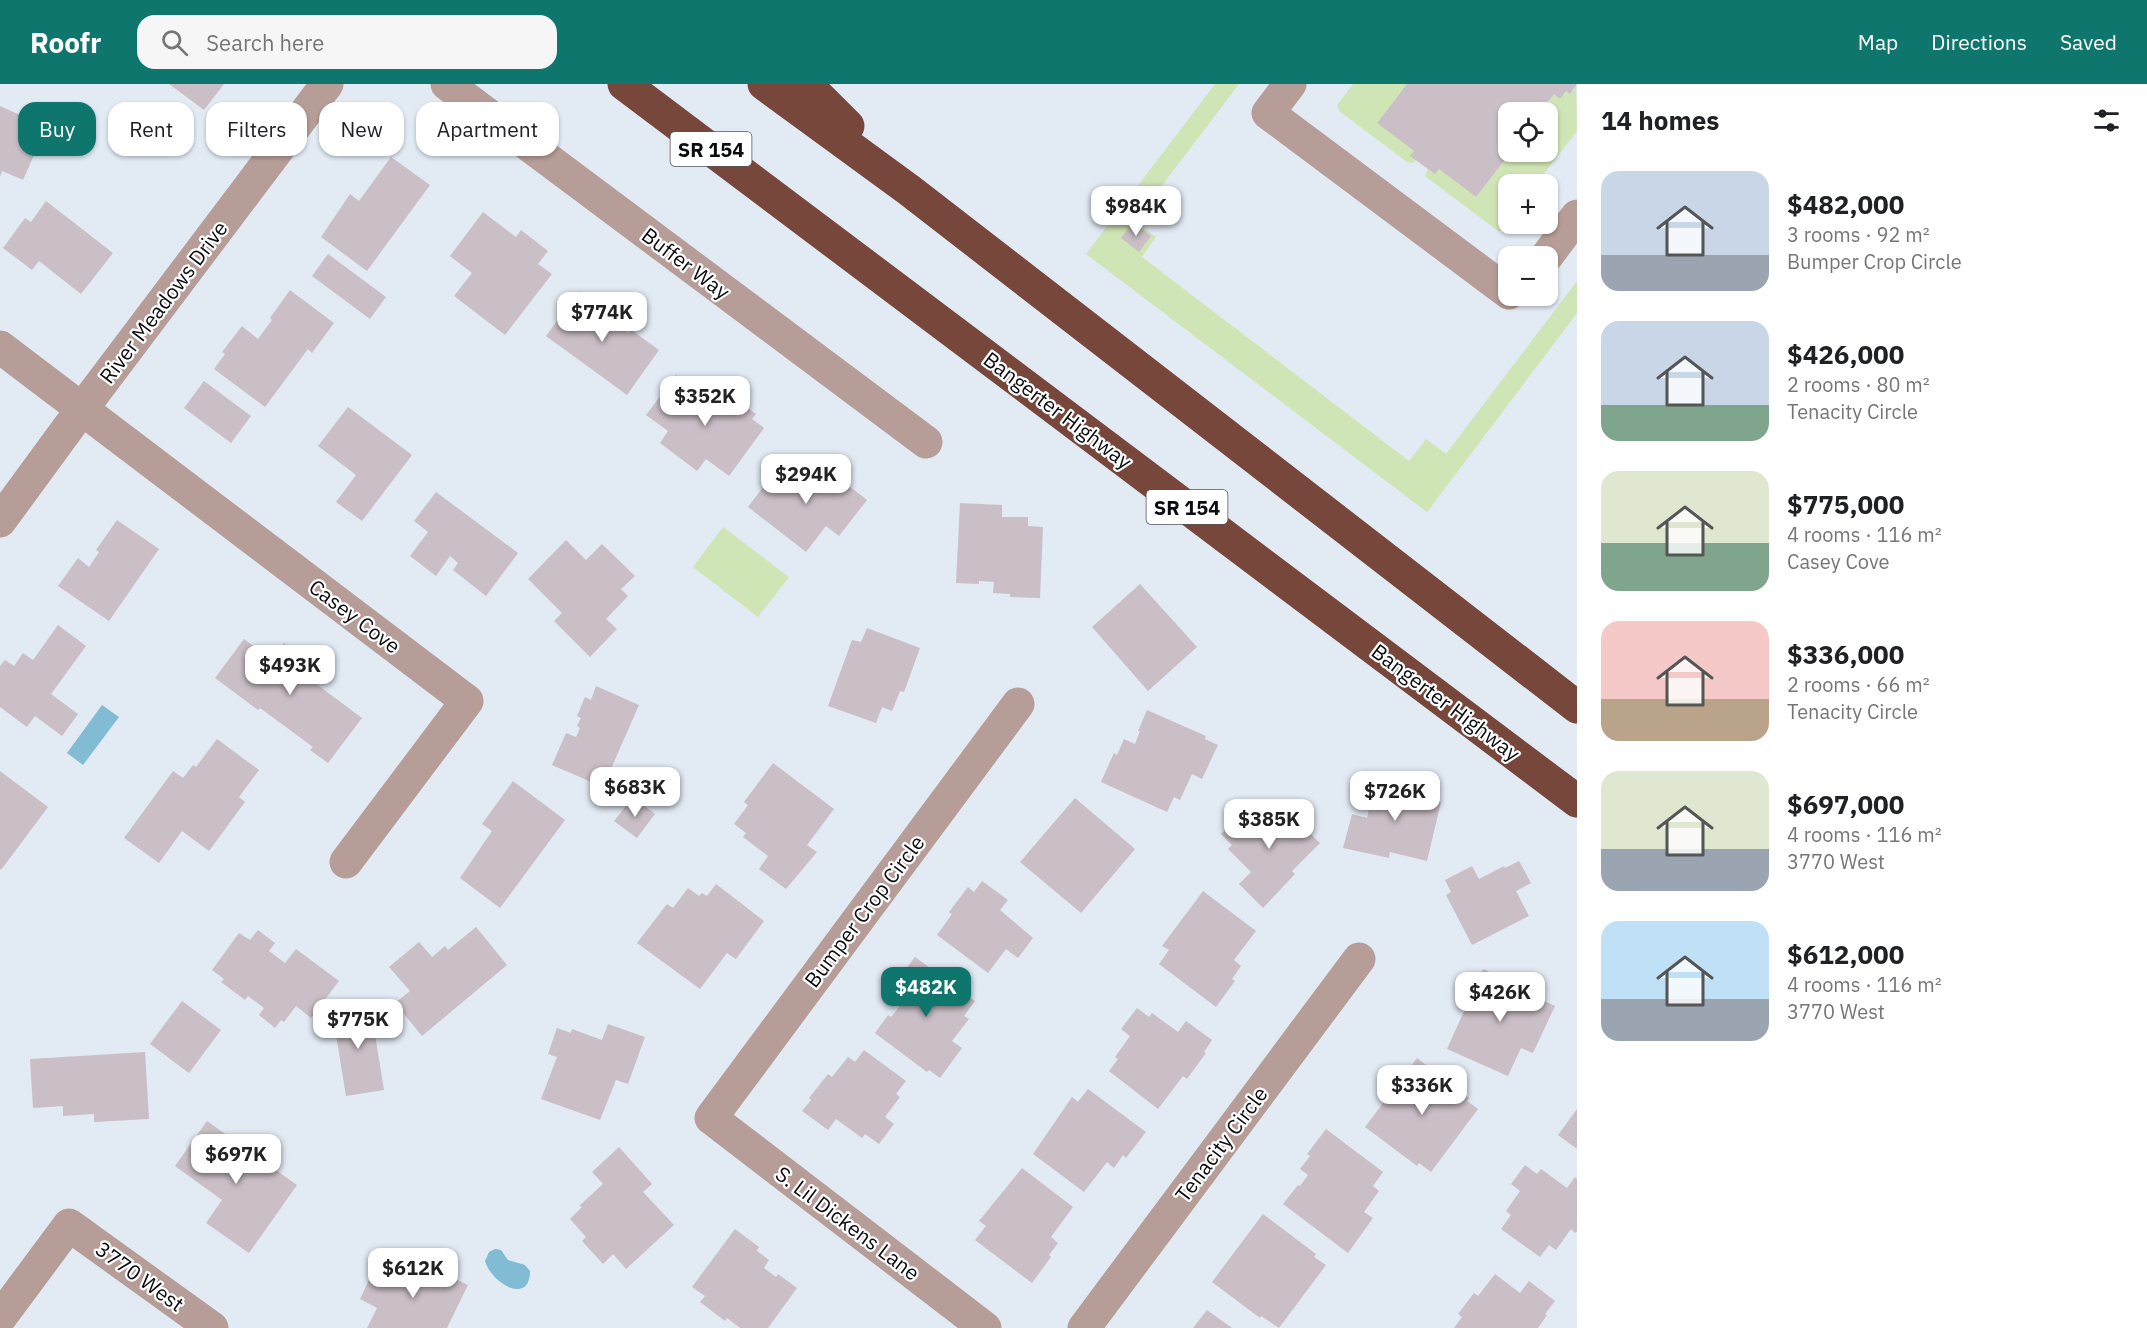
<!DOCTYPE html>
<html lang="en">
<head>
<meta charset="utf-8">
<style>
	body { margin:0; font-family:"IBM Plex Sans",sans-serif; background:#f6f6f6; color:#202124; height:100vh; display:flex; flex-direction:column; font-size:22px; white-space:nowrap }
	* { box-sizing:border-box; margin:0 }
	p { font-size:20px; color:#757577 }
	.icon { flex:none; width:33px; height:33px; fill:none; stroke:currentColor; stroke-width:2; stroke-linecap:round; stroke-linejoin:round }
	.map { position:relative; flex:1; overflow:hidden }
	.side { display:flex; flex-direction:column; background:#fff; width:570px }
	.side>* { flex:none }
	.top-card { position:absolute; left:18px; top:18px; width:570px; height:54px; display:flex; gap:12px }
	.tools { position:absolute; left:1498px; top:18px; display:grid; gap:12px }
	.tools a { display:grid; place-items:center; width:60px; height:60px; border-radius:12px; background:#fff; box-shadow:0 2px 4px #0004; font-size:30px }
	.price { position:absolute; translate:-50% -51px; padding:0 14px; border-radius:12px; background:#fff; color:#222; font-size:20px; line-height:39px; filter:drop-shadow(0 2px 3px #0008) }
	.price::after { content:''; position:absolute; left:50%; top:36px; width:18px; height:14px; margin-left:-9px; background:inherit; clip-path:polygon(0 0,100% 0,50% 100%) }
	.price.selected { background:#0f766e; color:#fff }
	ul { padding:0; list-style:none }
	li { display:flex; align-items:center; gap:18px; height:150px; padding:0 24px }
	li span { display:grid; place-items:center; flex:none; width:168px; height:120px; border-radius:18px; color:#555 }
	li>.icon { margin-inline-start:auto }
	span .icon { width:72px; height:72px; fill:#fffc; stroke-width:1 }
	li b { font-size:26px }
	h2 { display:flex; justify-content:space-between; align-items:center; height:72px; padding:0 24px; font-size:26px }
	.chip { padding:0 21px; border-radius:18px; background:#fff; box-shadow:0 2px 4px #0004; font-size:21px; line-height:54px }
	.chip.selected { background:#0f766e; color:#fff }
	header { display:flex; align-items:center; gap:36px; box-sizing:border-box; height:84px; padding:0 30px; background:#0f766e; color:#fff }
	header strong { font-size:28px }
	nav { display:flex; gap:33px; margin-inline-start:auto; font-size:21px }
	.search { width:420px; height:54px; background:#f6f6f6; display:flex; align-items:center; gap:15px; box-sizing:border-box; padding:0 21px; border-radius:18px; color:#757577; font-size:22px }
	main { display:flex; flex:1; min-height:0 }
	.map>svg:first-child { display:block }
	.green { fill:#d0e5b5 }
	.water { fill:#82bbd4 }
	.building { fill:#cabfc6 }
	.lines { fill:none; stroke-linecap:round; stroke-linejoin:round }
	.minor { stroke:#b69d97; stroke-width:33 }
	.highway { stroke:#77473c; stroke-width:33 }
	.labels { text-anchor:middle; dominant-baseline:central; stroke-width:4.5; stroke-linejoin:round; paint-order:stroke }
	.shield { fill:#fff; stroke:#545557; stroke-width:1.5 }
	.shield-label { font-size:20px; font-weight:bold; fill:#0a0c0f }
	.street-label { font-size:21px; fill:#0a0c0f; stroke:#fff }
</style>
</head>
<body>
<header>
<strong>Roofr</strong>
<div class="search"><svg class="icon" aria-label="search" viewBox="0 0 24 24"><circle cx="10" cy="10" r="6"/><path d="M15 15l6 6"/></svg>Search here</div>
<nav><a>Map</a><a>Directions</a><a>Saved</a></nav>
</header>
<main>
<div class="map">
<svg width="1577" height="1244" viewBox="0 0 1577 1244">
	<rect width="100%" height="100%" fill="#e2eaf4"/>
	<!-- green -->
	<path class="green" d="M1215 0H1239L1135 137 1156 153 1142 173 1409 377 1426 355 1446 370 1577 197V229L1427 428 1086 170Z
		M1353 0H1407L1377 39 1414 67 1411 72 1416 75 1413 79 1407 78 1339 27 1337 21Z
		M1576 2 1577 47 1536 100H1509V136L1501 147H1498L1425 92 1428 85H1439L1476 113 1511 68H1548V28H1540L1554 10 1560 15 1566 7 1570 10Z
		M723 443 789 493 758 533 693 483Z"/>
	<!-- water -->
	<path class="water" d="M102 621 119 633 83 681 67 669Z
		M495 1165 501 1166 508 1176 525 1181 530 1187C530 1222 491 1199 485 1177L489 1168Z"/>
	<!-- building -->
	<path class="building" d="M169 0H224L204 26Z
		M1407 0H1577L1570 10 1566 7 1560 15 1554 10 1540 28H1509V68H1511L1476 113 1439 85 1435 90 1410 72 1414 67 1377 39Z
		M0 22 27 34 22 44 42 53 23 96 2 87 0 93Z
		M391 73 430 101 367 187 321 153 350 110 359 117Z
		M46 117 113 169 81 210 39 177 32 186 3 164 25 134 31 138Z
		M483 128 516 153 521 146 548 167 538 180 552 190 505 251 454 212 472 189 450 172Z
		M1133 138 1151 152 1139 168 1121 154Z
		M328 170 386 213 370 235 312 192Z
		M290 206 334 239 312 269 308 265 265 323 214 285 225 270 222 268 242 242 258 255 272 236 270 234Z
		M579 207 609 228 605 232 628 249 630 245 659 266 627 311 546 252Z
		M676 291 701 310 703 306 721 319 727 309 756 330 752 335 764 344 729 392 706 375 697 387 660 359 668 347 646 331Z
		M204 297 251 332 231 359 184 324Z
		M348 323 412 371 362 437 336 418 356 391 318 362Z
		M784 376 816 401 827 385 867 416 839 452 826 442 806 468 748 423Z
		M436 408 518 469 486 512 453 486 458 479 450 472 436 492 410 472 428 448 414 437Z
		M960 419 1002 421V433H1028V442L1043 443 1040 514 1010 513V510L993 509 994 498 979 497V500L956 499Z
		M117 436 159 465 109 537 58 502 78 474 89 483 99 468 96 466Z
		M566 456 586 476 602 460 635 492 621 505 628 512 606 535 617 545 590 573 554 537 562 529 528 495Z
		M1140 500 1197 563 1148 607 1092 543Z
		M58 541 86 562 51 610 78 630 62 652 35 632 27 643 0 623V582L5 576 14 582 23 569 33 576Z
		M867 544 920 564 904 608 900 607 892 627 882 623 876 639 828 622 852 556 861 558Z
		M244 555 272 576 284 559 315 582 307 593 362 634 328 679 310 666 313 663 260 624 258 626 215 594Z
		M596 602 639 621 603 703 552 681 566 649 576 653 580 644 577 642 581 634 577 632 585 613 591 616Z
		M1147 626 1206 652 1205 655 1218 661 1202 695 1192 690 1180 716 1174 713 1167 728 1101 698 1114 669 1117 671 1124 655 1135 660 1140 647H1138Z
		M217 655 259 686 239 713 245 718 209 767 182 747 159 779 124 754 173 687 183 694 193 681 196 683Z
		M773 679 834 725 807 761 817 768 786 805 759 785 768 772 743 753 746 749 734 740 748 721 744 718Z
		M0 687 48 723 1 786 0 785Z
		M1382 688 1408 694 1405 704 1427 709 1425 714 1441 718 1427 777 1390 768 1389 774 1343 764 1352 730 1367 734 1374 702 1378 703Z
		M513 697 565 736 500 824 460 794 492 747 482 740Z
		M633 713 655 730 637 754 614 737Z
		M1075 714 1135 765 1081 829 1020 778Z
		M1277 717 1320 759 1292 787 1295 790 1263 824 1239 800 1251 788 1228 765 1232 761 1221 750 1238 733 1245 740 1261 723 1266 728Z
		M1519 777 1531 799 1516 807 1529 832 1472 861 1446 811 1451 808 1445 796 1472 782 1479 795 1504 782 1505 784Z
		M982 797 1008 816 1000 826 1033 854 1018 874 1006 865 988 889 937 851 952 830 949 828 968 803 974 808Z
		M716 800 764 837 736 875 727 869 700 905 637 859 667 820 673 824 688 804 699 812 702 809 707 812Z
		M1203 807 1256 847 1234 876 1241 882 1232 895 1235 897 1216 923 1159 880 1169 866 1162 862Z
		M476 843 507 881 422 952 395 919 410 907 389 883 419 858 432 873 445 862 448 866Z
		M258 846 275 859 269 867 285 879 296 865 339 897 311 934 296 922 284 938 281 936 275 944 259 931 264 924 248 912 245 916 221 898 224 895 212 886 239 849 250 856Z
		M915 873 975 917 964 932 969 935 952 957 962 964 940 994 929 986 927 988 875 949 888 931 891 933 900 922 890 914 900 901 896 898Z
		M1483 885 1544 912 1542 916 1555 922 1533 969 1521 964 1508 992 1447 965Z
		M182 917 221 946 189 989 150 960Z
		M370 920 384 1006 346 1012 332 926Z
		M1137 924 1149 933 1152 929 1178 948 1186 937 1212 956 1204 968 1206 969 1187 995 1183 992 1158 1025 1109 987 1118 975 1115 973 1130 952 1121 945Z
		M608 940 645 953 628 1000 616 996 600 1036 541 1015 557 973 548 970 557 944 571 949 572 945 602 956Z
		M864 966 906 997 896 1010 900 1013 885 1033 894 1040 879 1060 865 1050 862 1054 836 1035 828 1046 802 1027 811 1016 809 1014 828 990 832 993 848 973 855 978Z
		M145 968 149 1035 94 1038V1030L63 1032V1022L33 1024 30 975Z
		M1417 974 1469 1014 1467 1017 1478 1025 1431 1088 1419 1079 1417 1082 1365 1043Z
		M1088 1005 1146 1048 1126 1074 1123 1071 1114 1084 1107 1078 1084 1108 1033 1070 1072 1013 1078 1018Z
		M1577 1025V1065L1558 1051Z
		M207 1037 297 1101 249 1169 206 1139 222 1116 175 1082Z
		M1326 1045 1383 1088 1373 1102 1379 1107 1364 1128 1373 1134 1348 1169 1283 1120 1298 1101 1300 1102 1308 1091 1300 1085 1310 1072 1307 1070Z
		M619 1063 652 1100 643 1108 674 1141 626 1185 613 1170 603 1180 582 1157 586 1153 570 1135 582 1123 579 1122 603 1100 592 1088Z
		M1525 1081 1537 1090 1541 1085 1567 1104 1575 1093 1577 1095V1147L1575 1149 1571 1145 1556 1166 1549 1161 1540 1173 1501 1145 1511 1131 1506 1127 1520 1107 1511 1100Z
		M1022 1084 1073 1123 1051 1153 1058 1159 1049 1171 1051 1173 1032 1199 975 1156 986 1142 979 1137Z
		M1263 1130 1316 1170 1314 1173 1326 1181 1279 1244 1261 1232 1260 1234 1212 1198Z
		M735 1145 759 1163 757 1167 769 1176 764 1184 776 1193 778 1190 797 1204 768 1244H740L727 1234 725 1237 700 1218 705 1212 692 1203Z
		M377 1179 417 1199 426 1181 468 1201 447 1244H367L377 1224 360 1215Z
		M1495 1190 1520 1209 1529 1197 1555 1217 1545 1230 1547 1231 1538 1244H1454L1462 1233 1458 1230 1474 1209 1478 1212Z
		M1207 1226 1232 1244H1193Z"/>
	<g class="lines">
		<!-- minor -->
		<path class="minor" d="M447 0 926 358
			M1290 0 1268 29 1509 209
			M1547 172 1577 132
			M0 263 467 617 346 778
			M0 437 82 325 327 0
			M0 1234 69 1141 212 1244
			M985 1244 711 1034 1018 620
			M1084 1244 1359 875"/>
		<!-- highway -->
		<path class="highway" d="M624 0 1577 717
			M764 0 909 106 1577 623
			M806 0 848 42"/>
	</g>
	<g class="labels">
		<!-- shield labels -->
		<g class="shield">
			<rect x="670.5" y="48" width="81" height="34" rx="4.5"/>
			<rect x="1146.5" y="406" width="81" height="34" rx="4.5"/>
		</g>
		<g class="shield-label">
			<text x="711" y="65">SR 154</text>
			<text x="1187" y="423">SR 154</text>
		</g>
		<!-- street labels -->
		<g class="street-label">
			<text transform="translate(686 179) rotate(37)">Buffer Way</text>
			<text transform="translate(163 218) rotate(-53)">River Meadows Drive</text>
			<text transform="translate(1058 326) rotate(37)">Bangerter Highway</text>
			<text transform="translate(355 532) rotate(37)">Casey Cove</text>
			<text transform="translate(1446 618) rotate(37)">Bangerter Highway</text>
			<text transform="translate(864 827) rotate(-53)">Bumper Crop Circle</text>
			<text transform="translate(1221 1060) rotate(-53)">Tenacity Circle</text>
			<text transform="translate(848 1139) rotate(37)">S. Lil Dickens Lane</text>
			<text transform="translate(140 1192) rotate(36)">3770 West</text>
		</g>
	</g>
</svg>
<div class="tools">
<a><svg class="icon" aria-label="locate" viewBox="0 0 24 24"><circle cx="12" cy="12" r="6"/><path d="M12 2v4M12 18v4M2 12h4M18 12h4"/></svg></a>
<a>+</a>
<a>−</a>
</div>
<b class="price" style="left:1136px;top:153px">$984K</b>
<b class="price" style="left:602px;top:259px">$774K</b>
<b class="price" style="left:705px;top:343px">$352K</b>
<b class="price" style="left:806px;top:421px">$294K</b>
<b class="price" style="left:290px;top:612px">$493K</b>
<b class="price" style="left:635px;top:734px">$683K</b>
<b class="price" style="left:1395px;top:738px">$726K</b>
<b class="price" style="left:1269px;top:766px">$385K</b>
<b class="price selected" style="left:926px;top:934px">$482K</b>
<b class="price" style="left:1500px;top:939px">$426K</b>
<b class="price" style="left:358px;top:966px">$775K</b>
<b class="price" style="left:1422px;top:1032px">$336K</b>
<b class="price" style="left:236px;top:1101px">$697K</b>
<b class="price" style="left:413px;top:1215px">$612K</b>
<div class="top-card">
<a class="chip selected">Buy</a>
<a class="chip">Rent</a>
<a class="chip">Filters</a>
<a class="chip">New</a>
<a class="chip">Apartment</a>
</div>
</div>
<section class="side">
<h2>14 homes<svg class="icon" aria-label="filters" viewBox="0 0 24 24"><path d="M4 7h16M4 17h16"/><circle cx="9" cy="7" r="2"/><circle cx="15" cy="17" r="2"/></svg></h2>
<ul>
<li><span style="background:linear-gradient(#c9d6e8 70%,#9aa5b1 0)"><svg class="icon" aria-label="home" viewBox="0 0 24 24"><path d="M3 11l9-7 9 7M6 9v11h12V9"/></svg></span><div><b>$482,000</b><p>3 rooms · 92 m²</p><p>Bumper Crop Circle</p></div></li>
<li><span style="background:linear-gradient(#c9d6e8 70%,#7fa58c 0)"><svg class="icon" aria-label="home" viewBox="0 0 24 24"><path d="M3 11l9-7 9 7M6 9v11h12V9"/></svg></span><div><b>$426,000</b><p>2 rooms · 80 m²</p><p>Tenacity Circle</p></div></li>
<li><span style="background:linear-gradient(#dfe7d0 60%,#7fa58c 0)"><svg class="icon" aria-label="home" viewBox="0 0 24 24"><path d="M3 11l9-7 9 7M6 9v11h12V9"/></svg></span><div><b>$775,000</b><p>4 rooms · 116 m²</p><p>Casey Cove</p></div></li>
<li><span style="background:linear-gradient(#f6c9c9 65%,#b9a48a 0)"><svg class="icon" aria-label="home" viewBox="0 0 24 24"><path d="M3 11l9-7 9 7M6 9v11h12V9"/></svg></span><div><b>$336,000</b><p>2 rooms · 66 m²</p><p>Tenacity Circle</p></div></li>
<li><span style="background:linear-gradient(#dfe7d0 65%,#9aa5b1 0)"><svg class="icon" aria-label="home" viewBox="0 0 24 24"><path d="M3 11l9-7 9 7M6 9v11h12V9"/></svg></span><div><b>$697,000</b><p>4 rooms · 116 m²</p><p>3770 West</p></div></li>
<li><span style="background:linear-gradient(#bfe0f5 65%,#9aa5b1 0)"><svg class="icon" aria-label="home" viewBox="0 0 24 24"><path d="M3 11l9-7 9 7M6 9v11h12V9"/></svg></span><div><b>$612,000</b><p>4 rooms · 116 m²</p><p>3770 West</p></div></li>
</ul>
</section>
</main>
</body>
</html>
